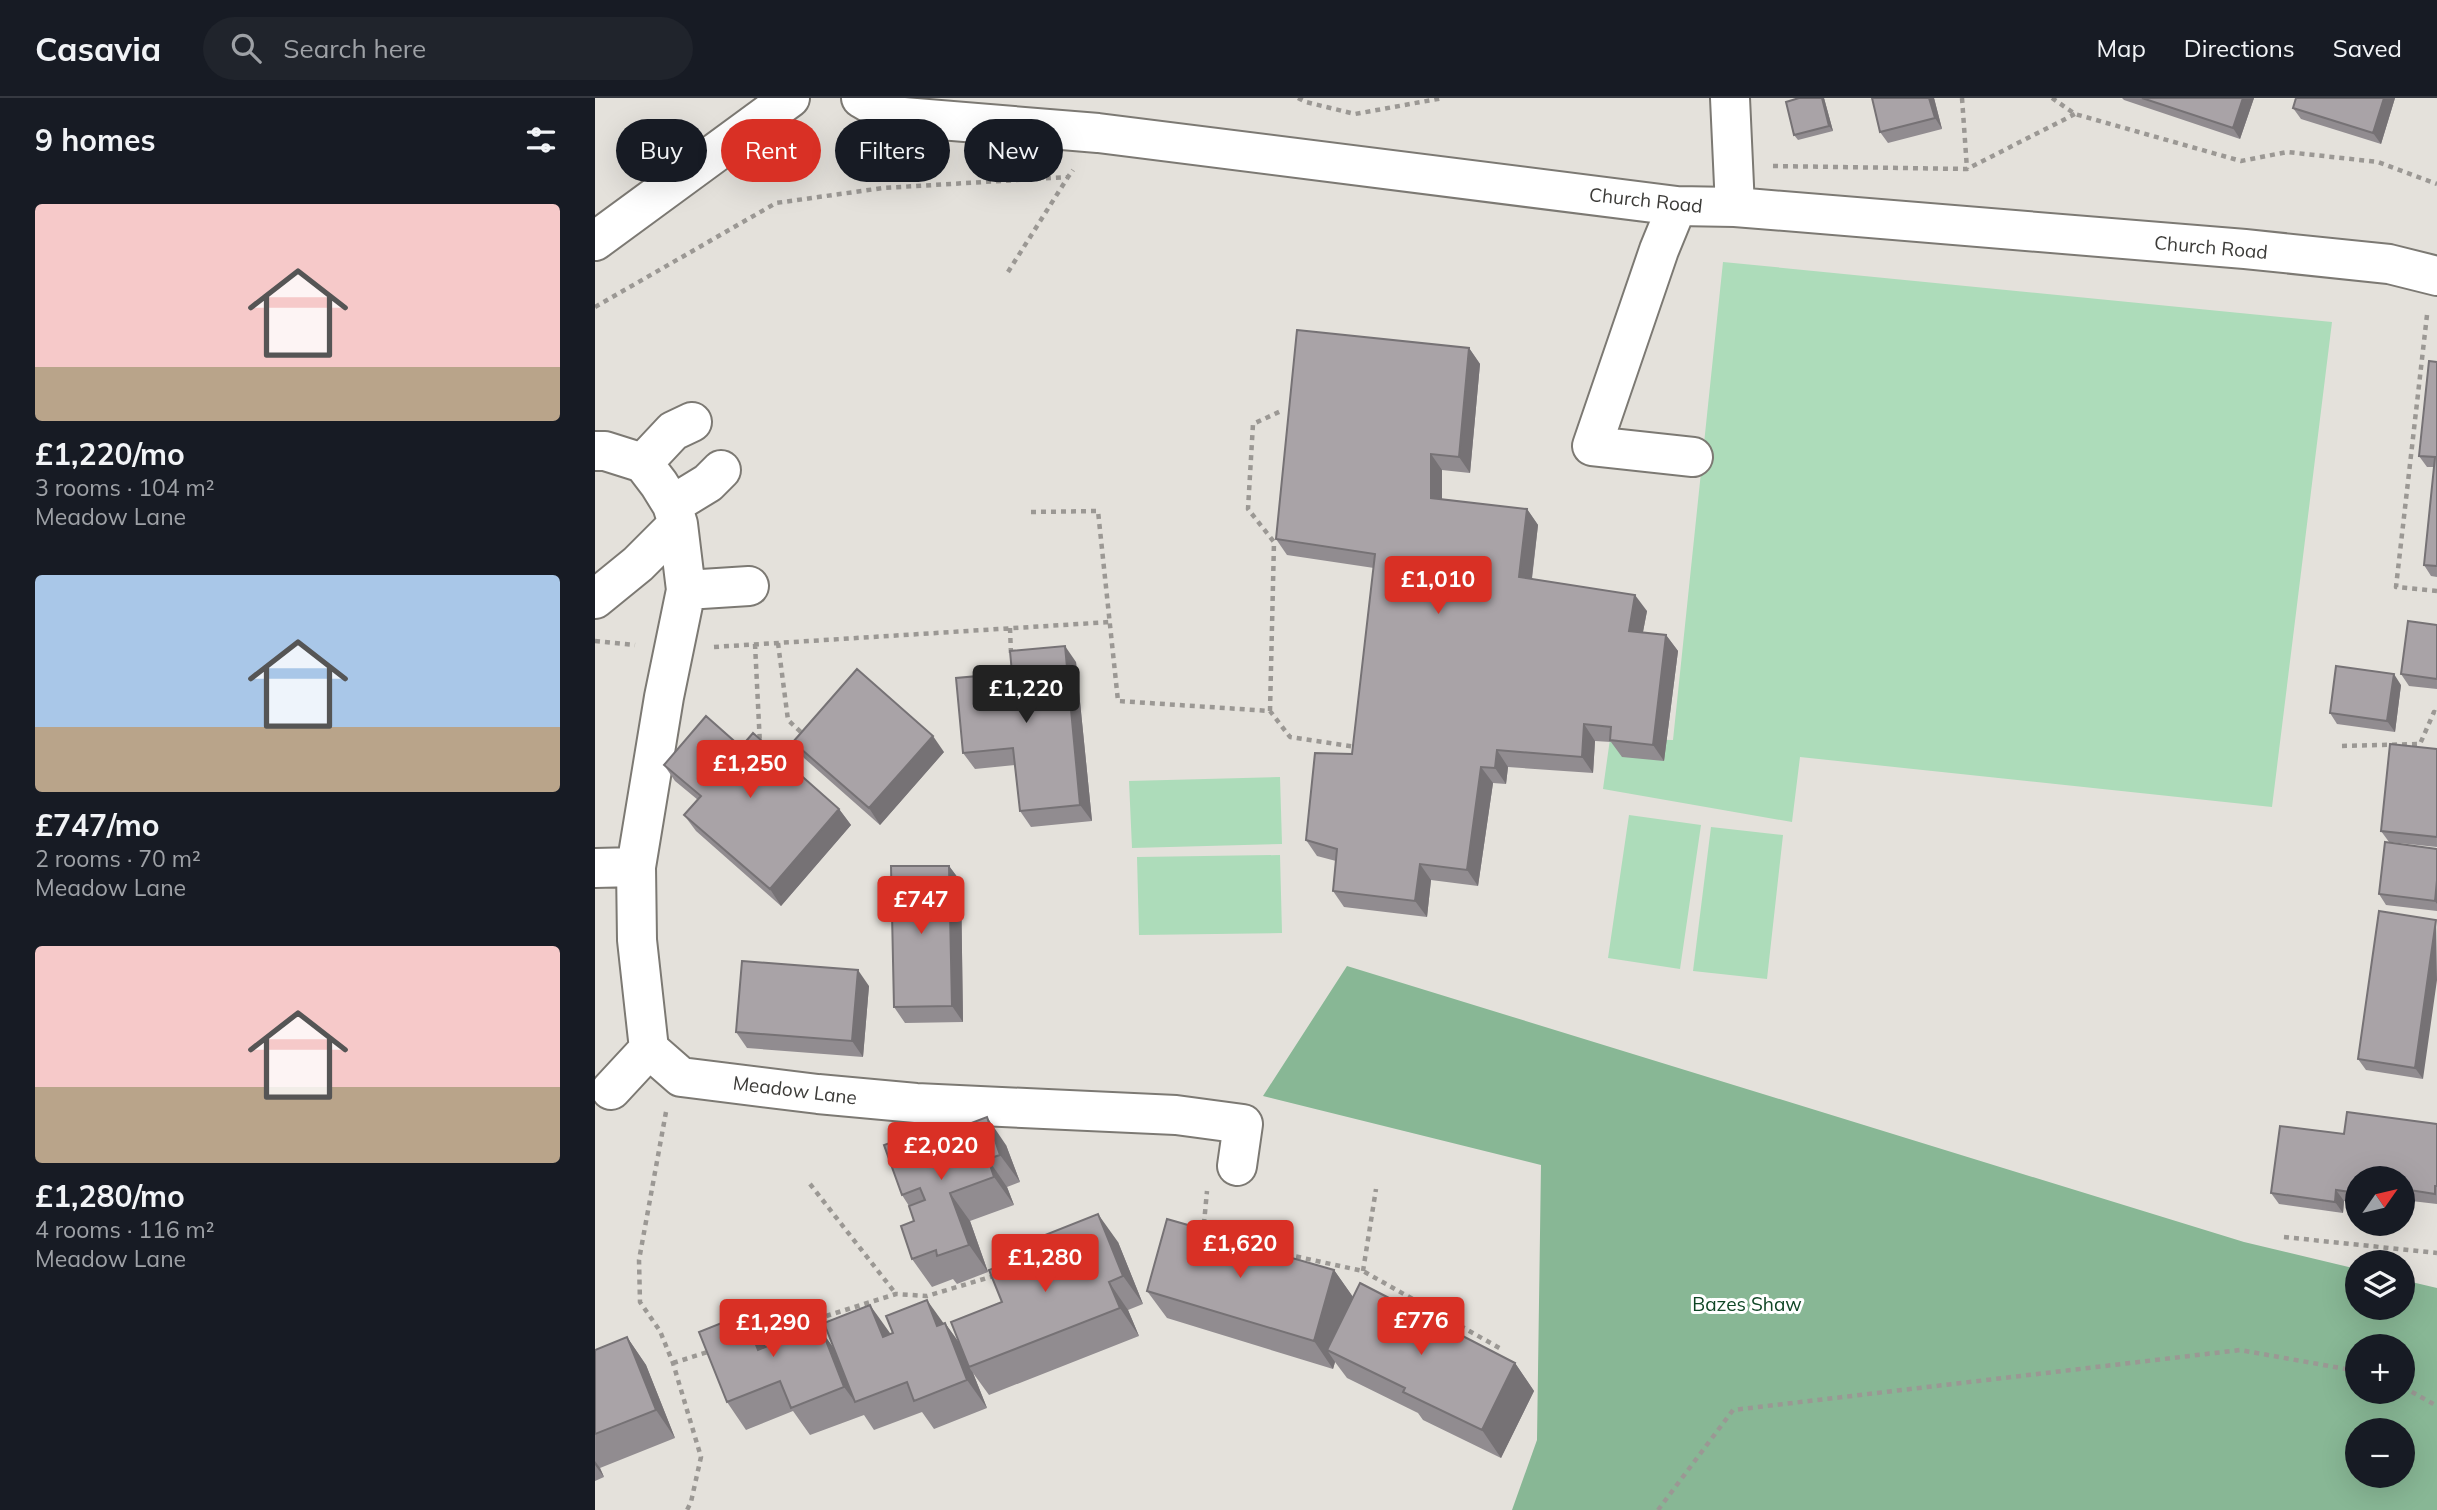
<!DOCTYPE html>
<html lang="en">
<head>
<meta charset="utf-8">
<style>
	body { margin:0; font-family:Mulish,sans-serif; background:#20242c; color:#f1f3f6; height:100vh; display:flex; flex-direction:column; font-size:26px; white-space:nowrap }
	* { box-sizing:border-box; margin:0 }
	p { font-size:23px; color:#9ea1a6 }
	.icon { flex:none; width:38px; height:38px; fill:none; stroke:currentColor; stroke-width:2; stroke-linecap:round; stroke-linejoin:round }
	.map { position:relative; flex:1; overflow:hidden }
	.side { display:flex; flex-direction:column; background:#171b24; width:595px }
	.side>* { flex:none }
	.banner { position:absolute; left:21px; top:21px; width:665px; height:63px; display:flex; gap:14px }
	.needle { width:46px; rotate:56deg }
	.controls { position:absolute; left:1750px; top:1068px; display:grid; gap:14px }
	.controls a { display:grid; place-items:center; width:70px; height:70px; border-radius:50%; background:#171b24; box-shadow:0 7px 28px #0002; font-size:35px }
	.price { position:absolute; translate:-50% -60px; padding:0 16px; border-radius:7px; background:#d93025; color:#fff; font-size:23px; line-height:46px; filter:drop-shadow(0 2px 4px #0008) }
	.price::after { content:''; position:absolute; left:50%; top:42px; width:21px; height:16px; margin-left:-10px; background:inherit; clip-path:polygon(0 0,100% 0,50% 100%) }
	.price.current { background:#222; color:#fff }
	ul { padding:0; list-style:none }
	li { display:grid; align-content:center; gap:14px; height:371px; padding:0 35px }
	li span { display:grid; place-items:center; height:217px; border-radius:7px; color:#555 }
	li>.icon { margin-inline-start:auto }
	span .icon { width:126px; height:126px; fill:#fffc; stroke-width:1 }
	li b { font-size:30px }
	h2 { display:flex; justify-content:space-between; align-items:center; height:84px; padding:0 35px; font-size:30px }
	.chip { padding:0 24px; border-radius:32px; background:#171b24; box-shadow:0 7px 28px #0002; font-size:24px; line-height:63px }
	.chip.current { background:#d93025; color:#fff }
	header { display:flex; align-items:center; gap:42px; box-sizing:border-box; height:98px; padding:0 35px; background:#171b24; border-bottom:2px solid #363941 }
	header strong { font-size:33px }
	nav { display:flex; gap:38px; margin-inline-start:auto; font-size:24px }
	.search { width:490px; height:63px; background:#20242c; display:flex; align-items:center; gap:18px; box-sizing:border-box; padding:0 24px; border-radius:38px; color:#9ea1a6; font-size:26px }
	main { display:flex; flex:1; min-height:0 }
	.map>svg:first-child { display:block }
	.green { fill:#addcba }
	.forest { fill:#88b795; fill-rule:evenodd }
	.lines { fill:none; stroke-linecap:round; stroke-linejoin:round }
	.minor-casing { stroke:#7c7973; stroke-width:42 }
	.path { stroke:#9b9894; stroke-width:4.5; stroke-dasharray:5 5; stroke-linecap:butt }
	.minor { stroke:#fff; stroke-width:38 }
	.wall { fill:#918c90 }
	.shaded-wall { fill:#767275 }
	.building { fill:#a9a3a7; stroke:#767275; stroke-width:2 }
	.labels { text-anchor:middle; dominant-baseline:central; stroke-width:6; stroke-linejoin:round; paint-order:stroke }
	.street-label { font-size:19px; fill:#3c3b38; stroke:#fff }
	.park-label { font-size:19px; fill:#0e4625; stroke:#fff }
</style>
</head>
<body>
<header>
<strong>Casavia</strong>
<div class="search"><svg class="icon" aria-label="search" viewBox="0 0 24 24"><circle cx="10" cy="10" r="6"/><path d="M15 15l6 6"/></svg>Search here</div>
<nav><a>Map</a><a>Directions</a><a>Saved</a></nav>
</header>
<main>
<section class="side">
<h2>9 homes<svg class="icon" aria-label="filters" viewBox="0 0 24 24"><path d="M4 7h16M4 17h16"/><circle cx="9" cy="7" r="2"/><circle cx="15" cy="17" r="2"/></svg></h2>
<ul>
<li><span style="background:linear-gradient(#f6c9c9 75%,#b9a48a 0)"><svg class="icon" aria-label="home" viewBox="0 0 24 24"><path d="M3 11l9-7 9 7M6 9v11h12V9"/></svg></span><div><b>£1,220/mo</b><p>3 rooms · 104 m²</p><p>Meadow Lane</p></div></li>
<li><span style="background:linear-gradient(#a9c7e8 70%,#b9a48a 0)"><svg class="icon" aria-label="home" viewBox="0 0 24 24"><path d="M3 11l9-7 9 7M6 9v11h12V9"/></svg></span><div><b>£747/mo</b><p>2 rooms · 70 m²</p><p>Meadow Lane</p></div></li>
<li><span style="background:linear-gradient(#f6c9c9 65%,#b9a48a 0)"><svg class="icon" aria-label="home" viewBox="0 0 24 24"><path d="M3 11l9-7 9 7M6 9v11h12V9"/></svg></span><div><b>£1,280/mo</b><p>4 rooms · 116 m²</p><p>Meadow Lane</p></div></li>
</ul>
</section>
<div class="map">
<svg width="1842" height="1412" viewBox="0 0 1842 1412">
	<rect width="100%" height="100%" fill="#e4e1db"/>
	<!-- green -->
	<path class="green" d="M1128 164 1737 224 1677 709 1205 659 1197 724 1008 691 1015 641 1078 642Z
		M685 679 687 746 537 750 534 683Z
		M1034 717 1106 727 1085 871 1013 860Z
		M1116 729 1188 737 1172 881 1098 873Z
		M685 757 687 835 544 837 542 759Z"/>
	<!-- forest -->
	<path class="forest" d="M752 868 1649 1144 1762 1171V1209H1808V1182L1842 1190V1412H917L942 1342 946 1067 668 998ZM1762 1248H1808V1293H1762ZM1762 1332H1808V1377H1762Z"/>
	<g class="lines">
		<defs>
			<path id="minor" d="M266 0 297 18 503 35 1082 108 1140 109 1650 151 1794 166 1842 178
				M1135 0 1140 109
				M1082 108 1064 152 997 348 1098 359
				M0 143 195 0
				M0 353H10L48 365 64 386 77 407 83 426 91 492 69 599 41 769 42 842 54 951 86 979 223 996 321 1005 581 1017 648 1026 642 1068
				M48 365 78 333 97 324
				M77 407 113 385 126 372
				M91 492 154 488
				M0 501 43 466 83 426
				M0 770 41 769
				M16 992 54 951"/>
		</defs>
		<!-- minor casing -->
		<use href="#minor" class="minor-casing"/>
		<!-- path -->
		<path class="path" d="M703 0 711 4 760 16 848 0
			M1367 0 1372 71
			M1457 0 1480 16 1646 63 1692 54 1783 64 1842 86
			M1178 68 1372 71 1480 16
			M413 174 473 79
			M0 209 181 105 288 90 473 79 478 72
			M1832 217 1801 489 1842 493
			M436 414 503 413 523 603 675 613 695 639 761 649
			M415 530 416 556
			M0 543 40 547
			M183 545 193 622 210 638
			M160 546 165 647
			M119 549 515 524
			M675 613 679 444 653 411 658 326 686 313
			M1747 648 1825 646 1839 614 1842 615
			M71 1014 44 1162 45 1204 65 1233 78 1265 106 1359 96 1404 92 1412
			M215 1086 301 1196
			M608 1136 612 1093
			M1689 1139 1842 1155
			M662 1150 768 1173 908 1252
			M427 1169 462 1159
			M768 1173 781 1091
			M212 1224 301 1196 332 1198 402 1177
			M162 1239 180 1233
			M78 1265 116 1253
			M1808 1289 1842 1308
			M1063 1412 1138 1312 1645 1252 1762 1273"/>
		<!-- minor -->
		<use href="#minor" class="minor"/>
	</g>
	<!-- wall -->
	<path class="wall" d="M1204 0H1229L1238 33 1203 42 1199 37Z
		M1339 0 1347 31 1293 45 1285 34Z
		M1527 0H1659L1645 41 1529 2Z
		M1701 0H1800L1786 46 1706 21 1698 10Z
		M874 250 885 266 875 375 847 372V401L932 411 943 427 937 481 1052 513 1048 534 1071 537 1083 553 1069 663 1027 659 1016 644 1000 643 998 675 913 669 911 686 898 685 883 788 836 782 832 819 749 809 738 793 741 763 722 758 711 742 757 656 779 470 692 457 681 441Z
		M1842 264V479L1836 478 1829 467 1839 369H1832L1824 358Z
		M1842 527V591L1814 588 1806 576Z
		M481 564 497 723 436 729 425 713 420 667 380 671 368 655 417 575Z
		M1806 587 1800 634 1742 626 1735 615Z
		M198 644 349 654 285 727 209 660Z
		M146 649 244 711 256 727 186 808 101 733 89 717 103 702 80 683 69 667Z
		M1842 651V749L1794 744 1786 733Z
		M1842 751V813L1791 807 1784 796Z
		M354 768 366 784 368 924 310 925 299 909Z
		M1784 813 1828 981 1771 972 1763 961Z
		M274 888 268 959 152 950 141 934Z
		M1842 1026V1106L1808 1102V1080H1762V1105L1749 1103 1748 1115 1684 1106 1676 1095 1749 1036Z
		M325 1034 334 1047H411L425 1084 412 1089 419 1107 375 1123 393 1174 362 1186 358 1181 337 1189 317 1161 319 1123 314 1108 307 1097Z
		M523 1144 548 1206 533 1212 544 1238 394 1297 378 1275 392 1310 339 1331 327 1314 279 1332 269 1317 215 1337 198 1313 151 1332 132 1304 149 1216 169 1244 171 1249 180 1245 209 1210 240 1252 295 1236 350 1225 365 1246 407 1204 433 1170 449 1175Z
		M656 1145 659 1149 739 1172 758 1199 920 1265 939 1293 906 1360 828 1322 823 1315 752 1280 740 1264 738 1271 572 1220 552 1193Z
		M32 1239 51 1267 80 1340 5 1370 9 1379 0 1383V1252Z"/>
	<!-- shaded-wall -->
	<path class="shaded-wall" d="M1227 0H1229L1238 33 1234 28Z
		M1334 0H1339L1347 31 1340 20Z
		M1648 0H1659L1645 41 1638 30Z
		M1789 0H1800L1786 46 1778 35Z
		M874 250 885 266 875 375 864 359Z
		M836 356 847 372V416L836 400Z
		M932 411 943 427 935 495 924 479Z
		M1040 497 1052 513 1045 549 1034 533Z
		M1071 537 1083 553 1069 663 1058 647Z
		M470 548 481 564 497 723 485 707Z
		M1799 576 1806 587 1800 634 1792 623Z
		M989 626 1000 643 998 675 987 659Z
		M338 638 349 654 285 727 274 710Z
		M902 652 913 669 911 686 900 670Z
		M886 669 898 685 883 788 872 772Z
		M244 711 256 727 186 808 175 791Z
		M825 766 836 782 832 819 820 803Z
		M354 768 366 784 368 924 357 908Z
		M1842 782V806L1840 803Z
		M1841 822 1842 882 1828 981 1820 970Z
		M263 872 274 888 268 959 257 943Z
		M392 1019 411 1047 425 1084 405 1057Z
		M325 1034 344 1062 330 1048Z
		M393 1061 412 1089 419 1107 399 1079Z
		M1741 1092 1749 1103 1748 1115 1740 1104Z
		M355 1095 375 1123 393 1174 374 1147Z
		M503 1116 523 1144 548 1206 528 1178Z
		M739 1172 758 1199 732 1252 740 1264 738 1271 719 1243Z
		M514 1184 533 1212 544 1238 525 1210Z
		M332 1202 352 1230 342 1228Z
		M275 1207 295 1235 307 1267 288 1239Z
		M209 1210 228 1238 220 1237Z
		M149 1216 169 1244 183 1280 163 1252Z
		M350 1225 370 1253 374 1269 378 1275 392 1310 372 1282Z
		M228 1235 247 1262 260 1304 249 1289Z
		M32 1239 51 1267 80 1340 61 1312Z
		M920 1265 939 1293 906 1360 887 1332Z
		M0 1363 5 1370 9 1379 0 1367Z"/>
	<!-- building -->
	<path class="building" d="M1204 0H1227L1234 28 1199 37 1191 4Z
		M1277 0H1334L1340 20 1285 34Z
		M1547 0H1648L1638 30Z
		M1701 0H1789L1778 35 1698 10Z
		M702 232 874 250 864 359 836 356V400L932 411 924 479 1040 497 1034 533 1071 537 1058 647 1015 642 1016 629 989 626 987 659 902 652 900 670 886 669 872 772 825 766 820 803 738 793 742 751 711 742 720 655 757 656 780 456 681 441Z
		M1834 263 1842 264V468L1829 467 1840 359 1824 358Z
		M1813 523 1842 527V581L1806 576Z
		M470 548 485 707 425 713 418 650 368 655 361 580 417 575 415 553Z
		M1741 568 1799 576 1792 623 1735 615Z
		M262 571 338 638 274 710 198 644Z
		M111 618 146 649 158 635 244 711 175 791 89 717 106 698 69 667Z
		M1795 646 1842 651V739L1786 733Z
		M1790 744 1842 751V782L1840 803 1784 796Z
		M296 768H354L357 908 299 909Z
		M1784 813 1841 822 1820 970 1763 961Z
		M147 863 263 872 257 943 141 934Z
		M1752 1014 1842 1026V1088H1840V1096L1808 1091V1080H1762V1095L1741 1092 1740 1104 1676 1095 1685 1028 1749 1036Z
		M392 1019 405 1057 393 1061 399 1079 355 1095 374 1147 342 1158 341 1152 317 1161 306 1128 319 1123 314 1108 330 1102 325 1090 307 1097 289 1047 325 1034 330 1048 344 1043 342 1038Z
		M503 1116 528 1178 514 1184 525 1210 374 1269 356 1224 407 1204 394 1172 426 1160 430 1171 443 1166 447 1175 462 1169 450 1137Z
		M572 1121 656 1145 655 1148 739 1172 719 1243 552 1193Z
		M765 1185 920 1265 887 1332 808 1294 810 1290 732 1252Z
		M332 1202 342 1228 350 1225 372 1282 319 1303 312 1284 260 1304 229 1225 275 1207 288 1239 298 1235 291 1218Z
		M209 1210 220 1237 228 1235 249 1289 196 1310 185 1283 132 1304 104 1234 149 1216 163 1252 180 1245 172 1225Z
		M32 1239 61 1312 0 1336V1252Z"/>
	<g class="labels">
		<!-- street labels -->
		<g class="street-label">
			<text transform="translate(1051 102) rotate(6)">Church Road</text>
			<text transform="translate(1616 149) rotate(5)">Church Road</text>
			<text transform="translate(200 992) rotate(7)">Meadow Lane</text>
		</g>
		<!-- park labels -->
		<g class="park-label">
			<text x="1152" y="1206">Bazes Shaw</text>
		</g>
	</g>
</svg>
<div class="controls">
<a><svg class="needle" viewBox="-14 -14 28 28"><path d="M0-13l5 13h-10z" fill="#e53935"/><path d="M0 13l5-13h-10z" fill="#9ea1a6"/></svg></a>
<a><svg class="icon" aria-label="layers" viewBox="0 0 24 24"><path d="M12 4l9 5-9 5-9-5zM3 14l9 5 9-5"/></svg></a>
<a>+</a>
<a>−</a>
</div>
<b class="price" style="left:843px;top:518px">£1,010</b>
<b class="price current" style="left:431px;top:627px">£1,220</b>
<b class="price" style="left:155px;top:702px">£1,250</b>
<b class="price" style="left:326px;top:838px">£747</b>
<b class="price" style="left:346px;top:1084px">£2,020</b>
<b class="price" style="left:645px;top:1182px">£1,620</b>
<b class="price" style="left:450px;top:1196px">£1,280</b>
<b class="price" style="left:826px;top:1259px">£776</b>
<b class="price" style="left:178px;top:1261px">£1,290</b>
<div class="banner">
<a class="chip">Buy</a>
<a class="chip current">Rent</a>
<a class="chip">Filters</a>
<a class="chip">New</a>
</div>
</div>
</main>
</body>
</html>
